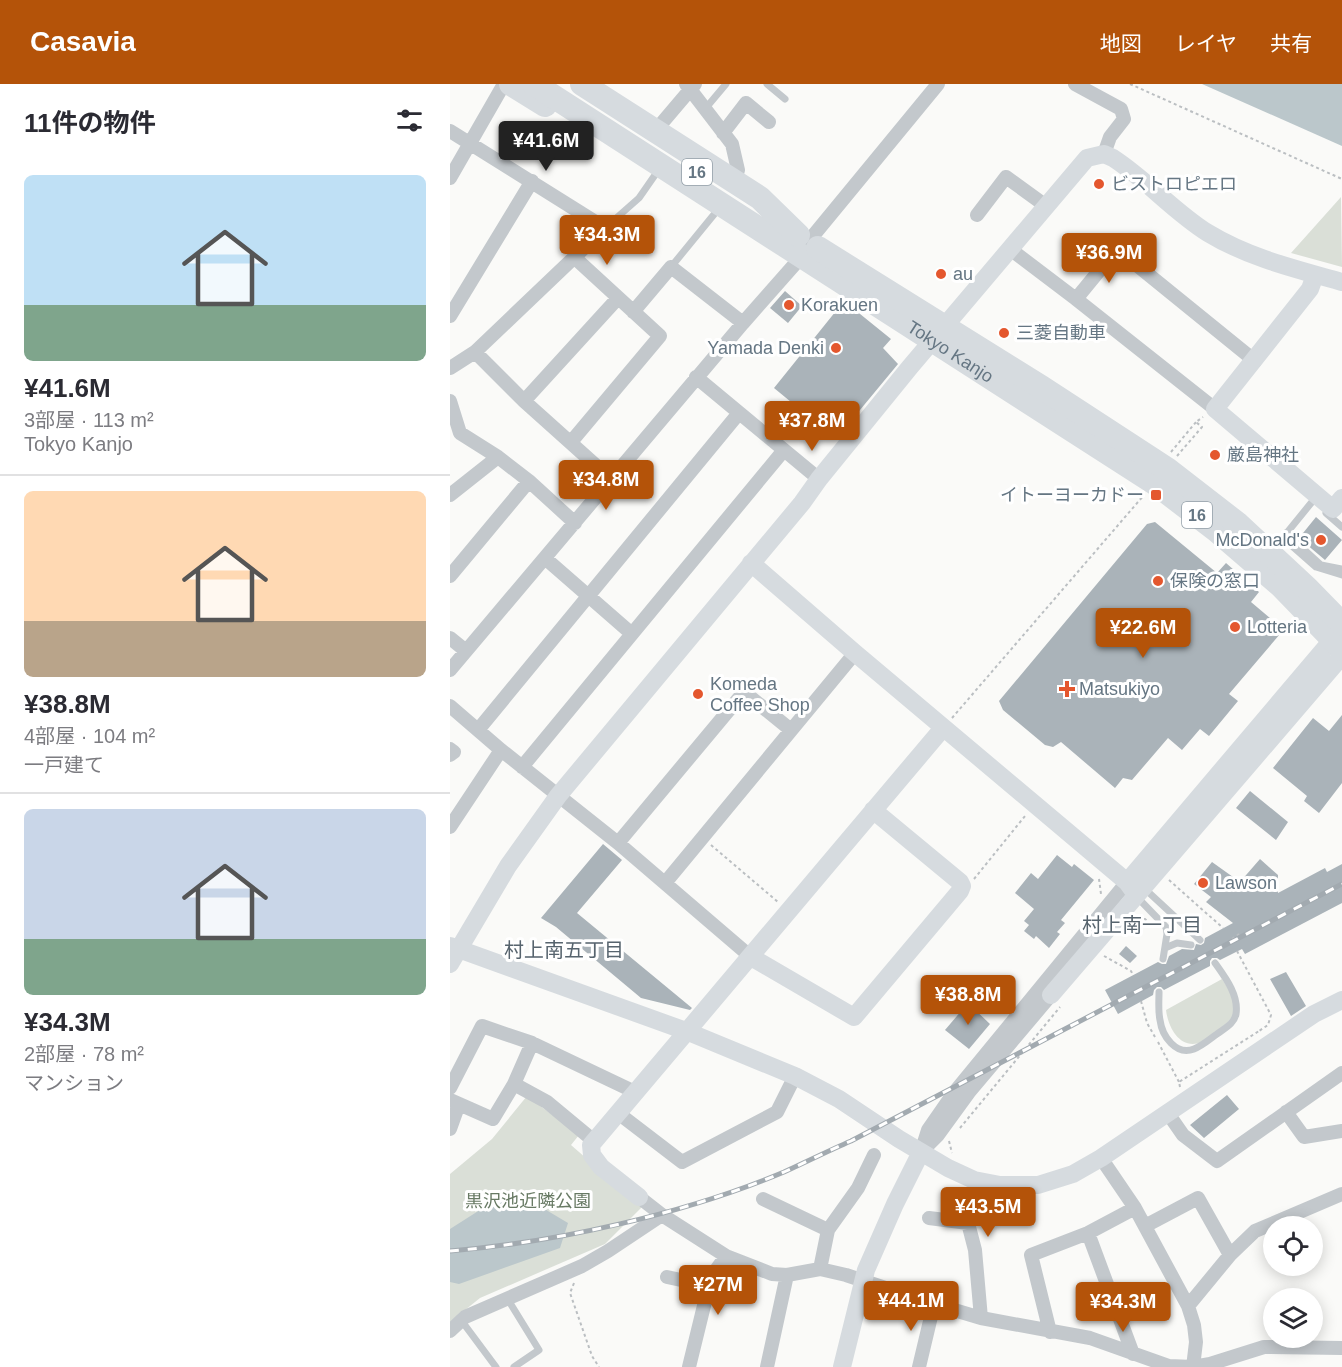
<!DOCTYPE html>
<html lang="ja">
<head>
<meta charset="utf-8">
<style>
	body { margin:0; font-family:Arial,"Noto Sans JP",sans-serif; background:#f2f2f3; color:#2b2b33; height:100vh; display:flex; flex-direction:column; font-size:22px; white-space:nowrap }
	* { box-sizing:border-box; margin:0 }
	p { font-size:20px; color:#7c7c81 }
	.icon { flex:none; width:33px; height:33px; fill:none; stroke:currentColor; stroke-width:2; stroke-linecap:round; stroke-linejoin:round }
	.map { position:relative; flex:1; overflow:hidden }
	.side { display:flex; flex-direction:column; background:#fff; width:450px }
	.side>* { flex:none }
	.buttons { position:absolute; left:813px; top:1132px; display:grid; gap:12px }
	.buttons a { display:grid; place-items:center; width:60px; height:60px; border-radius:50%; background:#fff; box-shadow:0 3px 15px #0003; font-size:30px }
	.price { position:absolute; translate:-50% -51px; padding:0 14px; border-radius:6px; background:#b45309; color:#fff; font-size:20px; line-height:39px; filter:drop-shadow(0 2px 3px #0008) }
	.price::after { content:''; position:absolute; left:50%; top:36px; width:18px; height:14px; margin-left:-9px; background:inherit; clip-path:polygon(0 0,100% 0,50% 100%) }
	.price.active { background:#222; color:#fff }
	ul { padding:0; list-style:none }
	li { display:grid; align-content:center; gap:12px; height:318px; padding:0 24px }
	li+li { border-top:2px solid #e1e1e2 }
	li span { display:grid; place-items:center; height:186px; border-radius:9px; color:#555 }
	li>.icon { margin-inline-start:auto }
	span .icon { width:108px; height:108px; fill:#fffc; stroke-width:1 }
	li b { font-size:26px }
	h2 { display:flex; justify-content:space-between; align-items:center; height:72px; padding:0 24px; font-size:26px }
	header { display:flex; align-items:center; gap:36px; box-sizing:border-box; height:84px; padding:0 30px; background:#b45309; color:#fff }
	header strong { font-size:28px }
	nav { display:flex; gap:33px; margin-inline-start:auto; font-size:21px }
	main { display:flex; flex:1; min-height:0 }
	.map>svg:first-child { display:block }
	.green { fill:#dadfd7 }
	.water { fill:#bbc7cb }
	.building { fill:#aab3b9 }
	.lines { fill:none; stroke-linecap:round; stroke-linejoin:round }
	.path { stroke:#bbbfc2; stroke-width:2; stroke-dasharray:3 3; stroke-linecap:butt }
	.lane { stroke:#c3c8cc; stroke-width:7 }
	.street { stroke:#c3c8cc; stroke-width:14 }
	.secondary { stroke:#d6dbdf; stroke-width:18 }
	.highway { stroke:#d6dbdf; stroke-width:24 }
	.rail-casing { stroke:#a2aab0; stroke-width:5 }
	.rail { stroke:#fff; stroke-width:3; stroke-dasharray:9; stroke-linecap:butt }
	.poi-dot { fill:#e4572e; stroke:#fff; stroke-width:2 }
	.labels { text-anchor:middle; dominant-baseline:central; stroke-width:6; stroke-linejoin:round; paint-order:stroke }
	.shield { fill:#fff; stroke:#939fa8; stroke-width:1.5 }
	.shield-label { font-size:16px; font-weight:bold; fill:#657683 }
	.poi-label { font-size:18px; fill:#657683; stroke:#fff; text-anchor:start }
	.street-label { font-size:18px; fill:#657683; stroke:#fff }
	.park-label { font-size:18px; fill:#687a64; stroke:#fff }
	.neighbourhood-label { font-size:20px; fill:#57646e; stroke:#fff }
</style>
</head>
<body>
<header>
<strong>Casavia</strong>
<nav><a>地図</a><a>レイヤ</a><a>共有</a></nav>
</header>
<main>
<section class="side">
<h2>11件の物件<svg class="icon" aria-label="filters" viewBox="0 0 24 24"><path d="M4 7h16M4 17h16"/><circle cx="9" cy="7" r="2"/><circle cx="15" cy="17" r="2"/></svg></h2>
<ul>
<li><span style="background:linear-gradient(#bfe0f5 70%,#7fa58c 0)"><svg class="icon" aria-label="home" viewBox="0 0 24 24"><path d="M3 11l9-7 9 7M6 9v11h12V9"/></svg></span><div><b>¥41.6M</b><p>3部屋 · 113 m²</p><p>Tokyo Kanjo</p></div></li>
<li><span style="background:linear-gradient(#ffd9b3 70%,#b9a48a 0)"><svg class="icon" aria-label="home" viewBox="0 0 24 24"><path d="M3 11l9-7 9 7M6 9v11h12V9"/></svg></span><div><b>¥38.8M</b><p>4部屋 · 104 m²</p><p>一戸建て</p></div></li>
<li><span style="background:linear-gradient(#c9d6e8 70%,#7fa58c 0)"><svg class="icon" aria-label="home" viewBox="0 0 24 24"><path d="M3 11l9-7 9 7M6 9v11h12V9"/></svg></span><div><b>¥34.3M</b><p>2部屋 · 78 m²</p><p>マンション</p></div></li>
</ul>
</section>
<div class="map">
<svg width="892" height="1283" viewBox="0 0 892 1283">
	<rect width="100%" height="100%" fill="#fafaf8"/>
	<!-- green -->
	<path class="green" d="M891 113 892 183 841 169Z
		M772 895C778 904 785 915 784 926 783 936 775 940 767 947 762 950 757 956 752 958 730 967 718 943 716 926Z
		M77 1012 129 1051 121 1061 192 1123 155 1160 30 1214 0 1238V1090L42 1055Z"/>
	<!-- water -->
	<path class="water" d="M752 0H892V62Z
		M66 1108 118 1139 110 1164 9 1200 0 1198V1145L44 1117Z"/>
	<!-- building -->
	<path class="building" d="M335 207 352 222 338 239 320 224Z
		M394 217 441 255 433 264 448 280 386 355 324 304Z
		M866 433 892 456 875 476 849 454Z
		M705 438 767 489 776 479 809 508 801 518 827 540 830 543V550L779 610 788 617 759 652 750 645 732 666 718 654 682 696 673 694 665 704 611 658 603 663 595 661 553 626 549 617 697 440Z
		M892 631V699L869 729 854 717 857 712 823 684 863 634 879 647Z
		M800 707 838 738 826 756 786 724Z
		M153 760 172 776 127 829 242 924 240 926 191 914 106 843 91 834Z
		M607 771 622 783 624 780 644 796 611 836 615 839 607 848 610 850 599 864 586 852 584 855 574 847 579 841 574 837 584 825 565 809 581 789 588 795Z
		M810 775 828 791V809L875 784 877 788 892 780V819L795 870 792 865 770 876 767 874H762L760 877V882L714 906 711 903H707L704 906 703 911 668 930 655 906 708 878 712 880H716L719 872 732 865 744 866 746 860 751 861 754 859 755 854 783 839 756 818 761 813 744 800 762 778 790 798Z
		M676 862 687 872 680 879 669 870Z
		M836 888 856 922 841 932 820 895Z
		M518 919 540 940 519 965 495 946Z
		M777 1011 789 1025 754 1054 740 1041Z"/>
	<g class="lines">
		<!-- path -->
		<path class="path" d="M680 0 892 95
			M721 368 746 338
			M727 372 752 343 746 338 753 333
			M502 634 694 411
			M261 761 328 818
			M524 795 575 732
			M649 795 651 810
			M719 796 773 844
			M683 840 695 835 697 837
			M782 855 789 850
			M787 867 821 931 818 941 809 947
			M654 872 681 887 683 891
			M691 917 697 939 705 953
			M708 958 729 998
			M730 1003 729 998 809 947
			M510 1044 610 923
			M499 1057 502 1069
			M124 1199 120 1209 142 1272 149 1283"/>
		<!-- lane -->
		<path class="lane" d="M317 0 335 15
			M255 25 276 0
			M155 144 189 114 205 91
			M221 183 266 128
			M876 429 892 443
			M836 449 871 481 892 485
			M833 454 866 483 892 491
			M822 467 866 413
			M695 805 750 856
			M686 812 716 843 717 850 713 875
			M715 864 727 859 741 861
			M709 908C709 917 708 927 710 936 712 952 726 972 744 965 752 962 760 955 767 950 775 944 784 940 786 930 789 911 775 893 765 879
			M57 1214 89 1266 64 1283
			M11 1236 46 1283"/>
		<!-- street -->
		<path class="street" d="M236 0 282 60 288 86 284 98
			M625 0 671 25 674 35 660 53 654 70
			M206 46 245 0
			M0 47 155 144 25 268 0 284
			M273 49 296 19 319 38
			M0 94 54 0
			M527 131 556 93 596 122
			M358 158 488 0
			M560 165 626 215
			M0 232 82 97
			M293 239 352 172
			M25 268 74 317 161 395
			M246 293 369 395
			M0 317 10 349 48 373 79 397 125 439
			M74 317 168 214
			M765 325 626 215 667 165 805 277
			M121 358 210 252 124 173
			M0 411 48 373
			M96 475 182 550
			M0 492 79 397
			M0 554 16 567
			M0 586 293 239 221 183 183 228
			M0 622 51 666 168 759 301 873
			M28 646 289 329
			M0 665 4 668 0 671
			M72 683 334 366
			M0 743 51 666
			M168 759 294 608 341 646
			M215 799 405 569
			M64 1000 97 1018 144 1057
			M0 1004 32 942 82 959 185 1008
			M0 1016 43 1035 64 1000 82 959
			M717 1028 733 1051 767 1077 892 989
			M836 1028 854 1053 892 1047
			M168 1029 232 1078 327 1028 345 992
			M0 1045 9 1020
			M474 1065 488 1051 520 1007 601 911
			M471 1068 478 1046 503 1010 677 798
			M651 1074 685 1124 738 1222 744 1241 746 1258 743 1283
			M189 1113 212 1131 276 1172 322 1190 337 1191 370 1185 396 1191 484 1220 531 1234 640 1254 719 1282 743 1283 760 1280 814 1263 892 1264
			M313 1115 378 1146
			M479 1134 518 1139 525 1166 531 1234
			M695 1142 748 1114 780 1171
			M638 1149 683 1270
			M370 1185 378 1146 408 1104 424 1071
			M217 1193 259 1202
			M738 1222 780 1171 805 1147 892 1110
			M0 1247 15 1233 132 1182 158 1167 212 1131
			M600 1248 581 1171 638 1149 685 1124
			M239 1283 261 1193 276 1172
			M317 1283 337 1191
			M469 1283 484 1220"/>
		<!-- secondary -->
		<path class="secondary" d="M865 191 860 205 765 325 883 425 892 414
			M301 479 405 569 677 798 693 804
			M682 805 677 798 882 556 892 550
			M0 862 236 947 345 992 389 1015 449 1055 498 1084 524 1096 550 1101H588L623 1090 651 1074 864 930 892 916
			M301 873 404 933 510 807 512 802 510 798 423 726
			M0 880 58 782 108 712 352 419 369 395 460 283 637 74 654 70 663 74C697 96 724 128 758 149 799 174 846 185 892 198
			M601 911 892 572
			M189 1113 151 1083 142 1071 141 1061 493 644
			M392 1283 416 1186 445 1120 471 1068"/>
		<!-- highway -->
		<g class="highway">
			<path d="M61 0 95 21"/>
			<path id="s1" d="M84 0 706 400 766 446 831 502 892 565"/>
			<path d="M132 0 310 114 348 151"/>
			<path d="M368 164 591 303 717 385 788 440 858 505 892 540"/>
		</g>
		<defs>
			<path id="rail" d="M0 1167C108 1158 234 1130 334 1088 356 1078 378 1067 401 1057L892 800"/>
		</defs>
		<!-- rail casing -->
		<use href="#rail" class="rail-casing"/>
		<!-- rail -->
		<use href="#rail" class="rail"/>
	</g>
	<!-- markers -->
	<g class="poi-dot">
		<circle cx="649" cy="100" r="6"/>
		<circle cx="491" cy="190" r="6"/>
		<circle cx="339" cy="221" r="6"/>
		<circle cx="554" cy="249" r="6"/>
		<circle cx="386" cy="264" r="6"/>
		<circle cx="765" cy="371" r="6"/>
		<rect x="700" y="405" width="12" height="12" rx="3"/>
		<circle cx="871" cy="456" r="6"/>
		<circle cx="708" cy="497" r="6"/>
		<circle cx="785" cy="543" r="6"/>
		<path d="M614 596h6v6h6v6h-6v6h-6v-6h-6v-6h6z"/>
		<circle cx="248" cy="610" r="6"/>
		<circle cx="753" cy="799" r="6"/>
	</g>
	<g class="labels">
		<!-- shield labels -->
		<g class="shield">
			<rect x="232" y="75" width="30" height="26" rx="4.5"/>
			<rect x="732" y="418" width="30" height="26" rx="4.5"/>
		</g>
		<g class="shield-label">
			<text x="247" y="88">16</text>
			<text x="747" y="431">16</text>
		</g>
		<!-- poi labels -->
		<g class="poi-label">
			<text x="661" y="100">ビストロピエロ</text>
			<text x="503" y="190">au</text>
			<text x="351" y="221">Korakuen</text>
			<text x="566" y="249">三菱自動車</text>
			<text x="374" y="264" text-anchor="end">Yamada Denki</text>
			<text x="777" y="371">厳島神社</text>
			<text x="694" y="411" text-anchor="end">イトーヨーカドー</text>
			<text x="859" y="456" text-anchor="end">McDonald's</text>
			<text x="720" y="497">保険の窓口</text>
			<text x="797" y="543">Lotteria</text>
			<text x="260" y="600">Komeda<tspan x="260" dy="21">Coffee Shop</tspan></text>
			<text x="629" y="605">Matsukiyo</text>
			<text x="765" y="799">Lawson</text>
		</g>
		<!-- street labels -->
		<g class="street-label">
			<text stroke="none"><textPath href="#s1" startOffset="495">Tokyo Kanjo</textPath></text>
		</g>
		<!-- park labels -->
		<g class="park-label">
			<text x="78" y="1117">黒沢池近隣公園</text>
		</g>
		<!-- neighbourhood labels -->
		<g class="neighbourhood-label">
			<text x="692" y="841">村上南一丁目</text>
			<text x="114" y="866">村上南五丁目</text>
		</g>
	</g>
</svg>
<div class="buttons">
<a><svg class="icon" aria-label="locate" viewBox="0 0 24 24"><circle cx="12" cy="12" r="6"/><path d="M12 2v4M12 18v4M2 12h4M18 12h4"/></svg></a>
<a><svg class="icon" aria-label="layers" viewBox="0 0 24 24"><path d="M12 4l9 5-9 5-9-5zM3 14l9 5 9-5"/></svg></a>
</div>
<b class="price active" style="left:96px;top:88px">¥41.6M</b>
<b class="price" style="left:157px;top:182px">¥34.3M</b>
<b class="price" style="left:659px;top:200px">¥36.9M</b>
<b class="price" style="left:362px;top:368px">¥37.8M</b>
<b class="price" style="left:156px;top:427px">¥34.8M</b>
<b class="price" style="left:693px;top:575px">¥22.6M</b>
<b class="price" style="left:518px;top:942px">¥38.8M</b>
<b class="price" style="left:538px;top:1154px">¥43.5M</b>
<b class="price" style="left:268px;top:1232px">¥27M</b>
<b class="price" style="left:461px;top:1248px">¥44.1M</b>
<b class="price" style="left:673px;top:1249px">¥34.3M</b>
</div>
</main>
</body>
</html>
